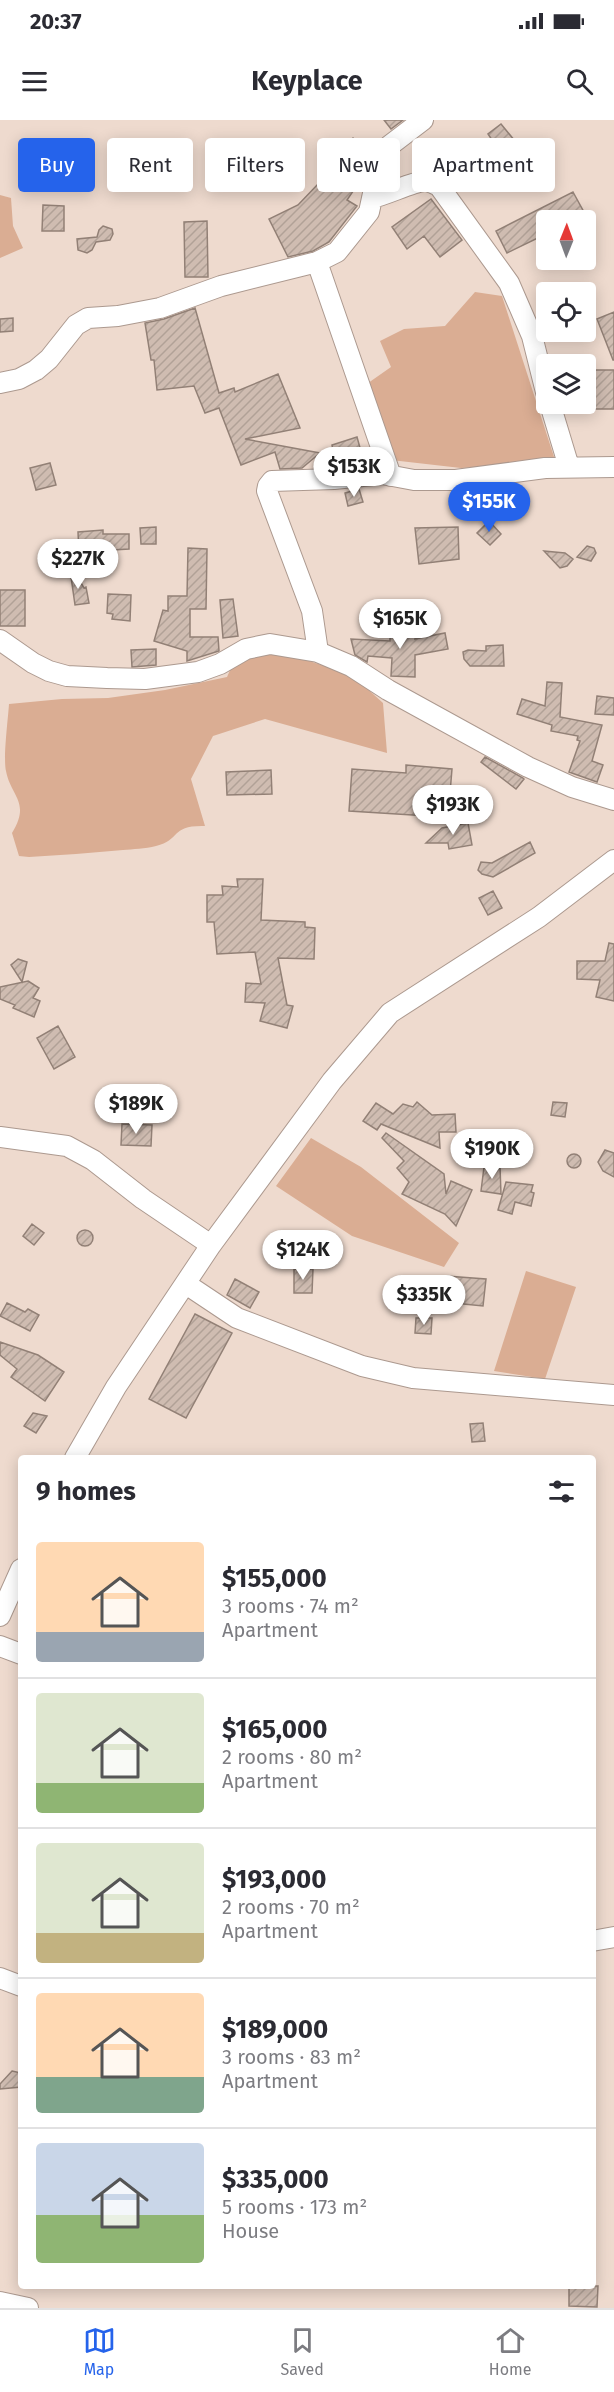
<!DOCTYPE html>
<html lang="en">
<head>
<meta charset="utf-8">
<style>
	body { margin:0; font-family:"Fira Sans",sans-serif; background:#f2f2f3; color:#2b2b33; height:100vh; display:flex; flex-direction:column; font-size:22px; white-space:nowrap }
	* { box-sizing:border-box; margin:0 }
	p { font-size:20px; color:#7c7c81 }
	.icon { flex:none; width:33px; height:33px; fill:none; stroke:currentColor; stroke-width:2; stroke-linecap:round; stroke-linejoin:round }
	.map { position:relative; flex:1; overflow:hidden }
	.side { position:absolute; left:18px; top:1335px; width:578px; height:834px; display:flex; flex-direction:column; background:#fff; border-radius:6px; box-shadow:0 3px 15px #0003 }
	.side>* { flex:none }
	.banner { position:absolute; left:18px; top:18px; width:579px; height:54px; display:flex; gap:12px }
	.needle { width:39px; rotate:1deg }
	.tools { position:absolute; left:536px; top:90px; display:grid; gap:12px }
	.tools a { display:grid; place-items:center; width:60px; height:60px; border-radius:6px; background:#fff; box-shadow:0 3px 15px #0003; font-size:30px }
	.price { position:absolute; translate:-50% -51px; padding:0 14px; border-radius:21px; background:#fff; color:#222; font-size:20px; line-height:39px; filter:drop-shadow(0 2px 3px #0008) }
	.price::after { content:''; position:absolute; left:50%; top:36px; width:18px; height:14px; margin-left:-9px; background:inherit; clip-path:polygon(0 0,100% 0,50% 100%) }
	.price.current { background:#2563eb; color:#fff }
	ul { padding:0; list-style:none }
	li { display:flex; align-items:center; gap:18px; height:150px; padding:0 18px }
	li+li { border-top:2px solid #e1e1e2 }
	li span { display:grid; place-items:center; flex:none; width:168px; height:120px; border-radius:6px; color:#555 }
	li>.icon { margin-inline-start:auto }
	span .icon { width:72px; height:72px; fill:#fffc; stroke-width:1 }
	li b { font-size:26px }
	h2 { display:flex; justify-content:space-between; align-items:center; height:72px; padding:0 18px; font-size:26px }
	.pill { padding:0 21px; border-radius:6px; background:#fff; box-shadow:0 3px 15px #0003; font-size:21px; line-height:54px }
	.pill.current { background:#2563eb; color:#fff }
	.status { display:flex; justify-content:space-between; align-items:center; height:42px; padding:0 30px; background:#fff; direction:ltr }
	.status svg { height:16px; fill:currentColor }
	header { display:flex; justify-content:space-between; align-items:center; height:78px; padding:0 18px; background:#fff; font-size:27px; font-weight:700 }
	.tabs { display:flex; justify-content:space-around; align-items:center; height:84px; border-top:2px solid #e1e1e2; background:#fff; font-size:16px; color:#7c7c81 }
	.tabs a { display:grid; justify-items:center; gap:3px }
	.tabs .current { color:#2563eb }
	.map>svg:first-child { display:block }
	.grass { fill:#daad93 }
	.building { fill:url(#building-hatch); stroke:#928076; stroke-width:1.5 }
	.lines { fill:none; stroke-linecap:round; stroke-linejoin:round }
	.minor-casing { stroke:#ac998f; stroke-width:22 }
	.minor { stroke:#fff; stroke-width:20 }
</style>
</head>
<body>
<div class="status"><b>20:37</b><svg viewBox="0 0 49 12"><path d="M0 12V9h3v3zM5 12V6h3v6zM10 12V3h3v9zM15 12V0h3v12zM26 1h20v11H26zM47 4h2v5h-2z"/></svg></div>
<header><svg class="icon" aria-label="menu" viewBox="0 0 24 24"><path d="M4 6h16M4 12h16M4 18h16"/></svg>Keyplace<svg class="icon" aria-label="search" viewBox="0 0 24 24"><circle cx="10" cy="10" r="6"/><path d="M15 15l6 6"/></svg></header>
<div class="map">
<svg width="614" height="2188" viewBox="0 0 614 2188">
	<defs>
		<pattern id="building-hatch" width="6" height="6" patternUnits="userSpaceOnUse" patternTransform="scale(1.5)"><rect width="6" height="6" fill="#cfbcb1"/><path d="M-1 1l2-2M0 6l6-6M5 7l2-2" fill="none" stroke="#b1a197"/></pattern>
	</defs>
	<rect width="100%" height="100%" fill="#eedace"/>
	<!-- grass -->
	<path class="grass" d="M0 75 11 78 13 106 23 128 0 138Z
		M475 172 502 176 556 343 461 348 391 340 361 268 391 247 380 221 404 209 445 206Z
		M275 527 315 543 351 554 383 583 387 633 265 599 213 616 191 659 205 706C170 705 181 720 156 726 145 729 133 729 123 730 92 733 60 735 29 737L19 736 12 713C31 682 11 677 6 651 3 638 8 600 9 584L62 579 108 578 165 570 227 557 237 534Z
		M311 1018 361 1047 459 1123 444 1147 352 1116 276 1066Z
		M526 1151 576 1167 545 1259 494 1251Z"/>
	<!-- building -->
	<path class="building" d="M384 0H403L391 9Z
		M501 4 519 26 500 41 489 28 494 23 488 14Z
		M353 18 366 31 356 40 344 28Z
		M342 45 362 58 347 80 357 86 329 122 313 131 288 137 269 99 298 85 318 64 324 70Z
		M573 72 585 94 573 100H546V114L507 133 496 111Z
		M431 79 462 120 440 137 424 116 407 129 392 107Z
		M43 85 64 86V111H42Z
		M207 101 208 157H185L184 102Z
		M103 106 112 109 113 114 110 120 96 122 92 130 87 133 78 130 77 119 97 117 99 110Z
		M195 188 219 273 234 268 235 272 278 254 300 308 245 319 320 333 302 348 280 349 275 332 241 345 219 288 205 293 194 266 157 270 154 240H151L145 203 164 199Z
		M614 192V240H613L597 199Z
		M13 198V211L0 212V199Z
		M585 250H614V289H588Z
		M357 317 362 335 354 337 355 341 343 344 342 341 335 342 332 325Z
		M50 343 56 365 36 370 30 348Z
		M359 369 363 382 348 386 345 373Z
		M489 401 501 414 490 425 477 413Z
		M156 407V424H141L140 408Z
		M458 407 459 439 419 444 415 408Z
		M103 410V414H129V429L79 432 78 412Z
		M587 426 594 428 596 433 591 441 577 437Z
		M188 428 207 429 206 489H190V517H218L219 531 187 541V531L154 521 163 490 168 491V476H187Z
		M544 431 565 433 573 439 567 446 560 448Z
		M69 443 84 468 86 467 89 483 75 485Z
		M0 470H25V506H0Z
		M108 474 131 475 130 501 112 499 113 494 107 493Z
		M233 479 238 516 223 518 220 480Z
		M390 512 416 513 415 519 445 513 448 529 415 535V557L391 556 392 538 368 536 367 542 355 535 351 519 390 521Z
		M503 525 504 546H470L464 539 463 532 468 530 486 531V526Z
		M156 529V545L132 547 131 530Z
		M547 562 562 563 560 597 602 605 592 641 603 645 597 662 569 652 580 621 577 620 578 616 551 611 552 605 517 594 522 579 545 586Z
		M597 576 614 578V595L595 594Z
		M485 637 523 658 524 659 516 669 481 642Z
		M406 645 452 649 450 673 445 672 444 697 349 691 352 649 406 653Z
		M271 650 272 674 227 675 226 652Z
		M468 703 472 725 449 729 448 723H426L442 708Z
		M530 722 535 733 493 757 482 754 478 750 481 742 492 743Z
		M237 759H263L261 800 305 802V807L315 808 314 839 278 838 287 885 293 886 287 908 260 901 265 883 245 882 246 863 261 864 255 832 217 834 214 802H207V775H223L222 766 238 767Z
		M493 771 502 788 488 795 479 778Z
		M609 823 614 824V881L596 877 600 860 577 859V841H605Z
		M18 839 27 842 22 862 11 845Z
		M28 861 39 868 33 878 40 881 34 897 13 888 15 885 0 879V867Z
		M58 906 75 937 54 949 37 918Z
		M417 982 432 995 455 994 456 1012H439L440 1028 381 1004 377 1010 363 1001 376 983 393 994 403 984 413 987Z
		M553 982 567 983 565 997 551 995Z
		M122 1004 152 1005 151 1026 121 1025Z
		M386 1013 444 1054 446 1074 451 1061 472 1070 456 1106 445 1094 402 1074 409 1062 397 1048 404 1041 382 1018Z
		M605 1030 614 1033V1057L603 1051 598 1042Z
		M567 1041a7 7 0 1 1 14 0a7 7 0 1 1-14 0Z
		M484 1047H500L501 1074 481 1071Z
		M506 1062 533 1065 531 1072 534 1073 531 1086 515 1082 512 1094 498 1090Z
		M32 1104 44 1113 34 1125 23 1116Z
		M77 1118a8 8 0 1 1 16 0a8 8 0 1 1-16 0Z
		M294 1149H313L312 1173H294Z
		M446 1156 486 1159 483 1186 444 1182Z
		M235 1159 259 1172 250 1188 227 1175Z
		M7 1183 25 1192 28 1189 39 1195 30 1211 0 1196Z
		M195 1194 232 1213 186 1298 149 1279Z
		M416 1198H432L431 1214 415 1213Z
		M0 1222 38 1235 64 1252 45 1281 11 1257 17 1249 0 1235Z
		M33 1293 47 1296 36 1313 24 1306Z
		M483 1303 485 1321 472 1322 470 1304Z
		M12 1951 21 1953V1967L0 1969V1964Z
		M569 2166H598L597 2187 569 2186Z"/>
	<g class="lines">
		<defs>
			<path id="minor" d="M372 78C386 75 415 61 425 61 430 61 434 64 439 66L509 163 532 216 546 272
				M317 142 391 356
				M0 263 19 259 36 250 49 239 76 205 88 198 118 196 160 188 221 166 317 142 337 132 369 92 380 41 389 26 423 0
				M550 284 569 347
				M0 520 33 543 49 551 67 556 107 558 145 559 198 552 220 544 246 529 270 524 318 532 351 546 388 570 528 647 572 667 614 680
				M318 532 312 491 267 371 268 366 272 361 334 359 382 354 414 360H456L545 348 614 347
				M0 1017 67 1026 93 1040 143 1079 211 1125
				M186 1164 237 1198 362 1246 413 1258 614 1275
				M75 1338 116 1267 211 1125 332 961 390 893 539 797 614 740
				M0 1496 21 1449
				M0 1526 21 1534
				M592 1821 614 1817
				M0 1858 21 1866
				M0 2182 28 2188"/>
		</defs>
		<!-- minor casing -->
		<use href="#minor" class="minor-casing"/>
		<!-- minor -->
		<use href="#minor" class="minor"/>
	</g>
</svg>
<div class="tools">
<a><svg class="needle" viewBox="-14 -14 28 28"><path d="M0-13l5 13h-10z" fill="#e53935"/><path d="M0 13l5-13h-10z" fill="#7c7c81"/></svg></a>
<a><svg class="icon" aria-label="locate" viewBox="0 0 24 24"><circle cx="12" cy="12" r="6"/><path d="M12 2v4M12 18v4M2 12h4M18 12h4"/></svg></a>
<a><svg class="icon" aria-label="layers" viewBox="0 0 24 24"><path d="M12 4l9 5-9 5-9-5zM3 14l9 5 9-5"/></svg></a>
</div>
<b class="price" style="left:354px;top:378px">$153K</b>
<b class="price current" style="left:489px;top:413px">$155K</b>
<b class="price" style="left:78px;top:470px">$227K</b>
<b class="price" style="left:400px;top:530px">$165K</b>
<b class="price" style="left:453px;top:716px">$193K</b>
<b class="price" style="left:136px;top:1015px">$189K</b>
<b class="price" style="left:492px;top:1060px">$190K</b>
<b class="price" style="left:303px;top:1161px">$124K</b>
<b class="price" style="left:424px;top:1206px">$335K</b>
<div class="banner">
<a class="pill current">Buy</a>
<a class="pill">Rent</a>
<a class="pill">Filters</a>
<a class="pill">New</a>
<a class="pill">Apartment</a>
</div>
<section class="side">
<h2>9 homes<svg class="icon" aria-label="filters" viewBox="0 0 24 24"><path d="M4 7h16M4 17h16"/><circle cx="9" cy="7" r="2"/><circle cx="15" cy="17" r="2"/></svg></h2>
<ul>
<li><span style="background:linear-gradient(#ffd9b3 75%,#9aa5b1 0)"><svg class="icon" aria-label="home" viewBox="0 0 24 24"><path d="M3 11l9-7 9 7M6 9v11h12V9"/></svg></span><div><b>$155,000</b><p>3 rooms · 74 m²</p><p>Apartment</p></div></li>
<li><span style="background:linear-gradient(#dfe7d0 75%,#8fb573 0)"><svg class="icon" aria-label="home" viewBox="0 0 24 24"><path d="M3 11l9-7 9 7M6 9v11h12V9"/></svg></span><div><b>$165,000</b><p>2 rooms · 80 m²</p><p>Apartment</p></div></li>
<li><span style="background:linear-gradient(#dfe7d0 75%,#c2b280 0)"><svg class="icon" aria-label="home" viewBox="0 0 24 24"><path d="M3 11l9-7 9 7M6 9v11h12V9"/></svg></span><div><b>$193,000</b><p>2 rooms · 70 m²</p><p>Apartment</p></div></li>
<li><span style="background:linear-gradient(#ffd9b3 70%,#7fa58c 0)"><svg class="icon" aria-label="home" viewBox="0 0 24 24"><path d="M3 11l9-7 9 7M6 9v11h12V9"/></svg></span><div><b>$189,000</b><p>3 rooms · 83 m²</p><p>Apartment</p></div></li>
<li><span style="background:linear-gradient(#c9d6e8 60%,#8fb573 0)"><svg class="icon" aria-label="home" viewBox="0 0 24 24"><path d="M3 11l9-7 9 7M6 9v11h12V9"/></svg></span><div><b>$335,000</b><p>5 rooms · 173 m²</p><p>House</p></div></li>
</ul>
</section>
</div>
<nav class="tabs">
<a class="current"><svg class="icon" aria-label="map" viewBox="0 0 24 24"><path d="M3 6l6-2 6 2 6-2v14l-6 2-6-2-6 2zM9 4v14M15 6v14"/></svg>Map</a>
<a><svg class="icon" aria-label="saved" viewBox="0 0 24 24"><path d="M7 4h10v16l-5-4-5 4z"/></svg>Saved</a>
<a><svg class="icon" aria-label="home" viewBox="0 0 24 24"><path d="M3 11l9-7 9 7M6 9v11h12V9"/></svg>Home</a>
</nav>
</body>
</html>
